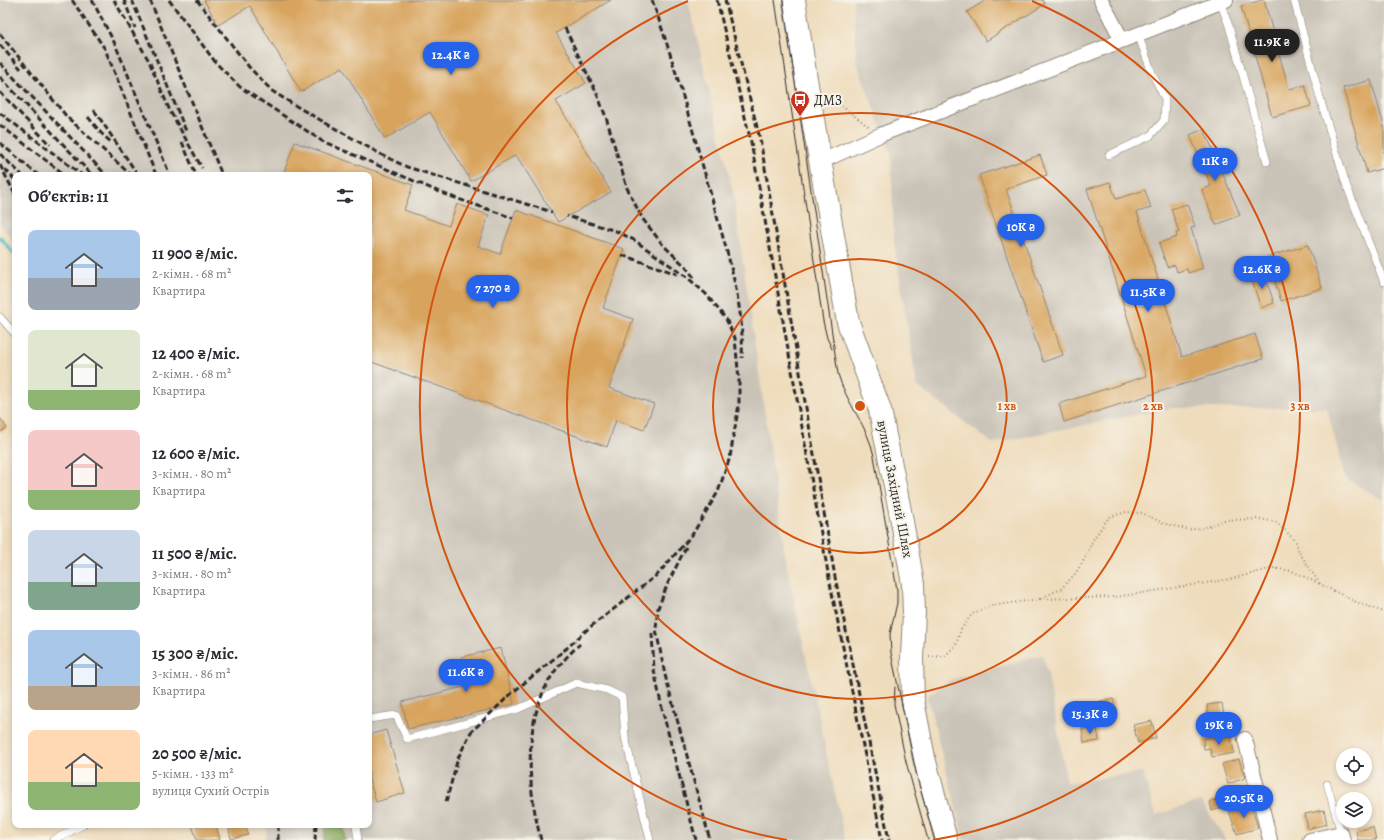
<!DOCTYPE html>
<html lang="uk">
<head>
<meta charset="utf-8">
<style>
	body { margin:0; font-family:Alegreya,serif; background:#f2f2f3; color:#2b2b33; height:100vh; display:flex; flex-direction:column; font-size:15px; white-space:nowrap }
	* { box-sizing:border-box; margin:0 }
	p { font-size:13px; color:#7c7c81 }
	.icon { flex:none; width:22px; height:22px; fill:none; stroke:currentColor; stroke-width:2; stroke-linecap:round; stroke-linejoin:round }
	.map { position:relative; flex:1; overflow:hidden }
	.details { position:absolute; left:12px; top:172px; width:360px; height:656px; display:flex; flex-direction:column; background:#fff; border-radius:8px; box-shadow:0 2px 6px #0003 }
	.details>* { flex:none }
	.buttons { position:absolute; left:1336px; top:748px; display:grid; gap:8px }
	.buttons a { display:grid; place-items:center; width:36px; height:36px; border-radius:50%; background:#fff; box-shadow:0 2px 6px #0003; font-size:20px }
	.price { position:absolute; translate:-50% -34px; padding:0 9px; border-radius:14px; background:#2563eb; color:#fff; font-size:13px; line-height:26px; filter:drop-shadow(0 1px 2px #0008) }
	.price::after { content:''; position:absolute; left:50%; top:24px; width:12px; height:9px; margin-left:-6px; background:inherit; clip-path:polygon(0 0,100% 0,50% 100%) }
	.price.active { background:#222; color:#fff }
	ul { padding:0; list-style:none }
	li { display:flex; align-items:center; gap:12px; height:100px; padding:0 16px }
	li span { display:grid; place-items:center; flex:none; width:112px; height:80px; border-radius:8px; color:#555 }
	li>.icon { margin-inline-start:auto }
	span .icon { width:48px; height:48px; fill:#fffc; stroke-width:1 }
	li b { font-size:17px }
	h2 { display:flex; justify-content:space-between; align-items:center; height:48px; padding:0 16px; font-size:17px }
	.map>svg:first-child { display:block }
	.industrial { fill:#cac3b8 }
	.forest { fill:#8cae62; stroke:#5c6c46 }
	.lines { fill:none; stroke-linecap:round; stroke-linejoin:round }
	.stream { stroke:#46b6be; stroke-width:3.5 }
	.building { fill:#d8a45d }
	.service-casing { stroke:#8d8474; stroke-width:8 }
	.minor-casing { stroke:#8d8474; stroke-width:16 }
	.trunk-casing { stroke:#8d8474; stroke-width:24 }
	.path { stroke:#8d8474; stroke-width:2; stroke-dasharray:1 3; stroke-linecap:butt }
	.service { stroke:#fff; stroke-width:7 }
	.minor { stroke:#fff; stroke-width:14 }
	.trunk { stroke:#fff; stroke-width:22 }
	.tram { stroke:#2b2b2b; stroke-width:1 }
	.rail { stroke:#2b2b2b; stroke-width:3; stroke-dasharray:6 3; stroke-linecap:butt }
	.ring { fill:none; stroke:#d5540f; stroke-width:2 }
	.labels { text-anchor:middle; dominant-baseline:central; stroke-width:4; stroke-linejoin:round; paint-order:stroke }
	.poi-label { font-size:14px; fill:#2b2b2b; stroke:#f7f3e8; text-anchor:start }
	.street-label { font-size:14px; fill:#2b2b2b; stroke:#f7f3e8 }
	.centre { fill:#d5540f; stroke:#f7f3e8; stroke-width:2 }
	.ring-label { font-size:12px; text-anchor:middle; font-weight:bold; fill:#d5540f; stroke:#f7f3e8; stroke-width:4; stroke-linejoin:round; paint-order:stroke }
</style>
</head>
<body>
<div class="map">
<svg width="1384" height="840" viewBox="0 0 1384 840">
	<rect width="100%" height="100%" fill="#f7f3e8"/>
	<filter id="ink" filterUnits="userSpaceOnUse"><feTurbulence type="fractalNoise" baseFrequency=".025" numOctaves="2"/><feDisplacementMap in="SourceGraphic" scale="8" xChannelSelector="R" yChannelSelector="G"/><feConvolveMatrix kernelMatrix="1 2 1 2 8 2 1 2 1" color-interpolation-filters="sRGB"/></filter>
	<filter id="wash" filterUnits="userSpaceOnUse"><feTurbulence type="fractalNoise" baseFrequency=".012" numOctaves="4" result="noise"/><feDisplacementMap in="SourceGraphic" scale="16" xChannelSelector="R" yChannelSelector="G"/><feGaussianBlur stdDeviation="0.9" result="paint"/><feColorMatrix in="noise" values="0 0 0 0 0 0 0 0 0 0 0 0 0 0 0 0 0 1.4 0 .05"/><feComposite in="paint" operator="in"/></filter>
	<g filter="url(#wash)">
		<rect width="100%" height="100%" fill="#efdcbc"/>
		<!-- industrial -->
		<path class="industrial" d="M0 0H688L733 192 787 568 845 840H265L268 825H369V175H15V243L0 224Z
			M853 0H1384V500L1345 478 1327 408H1172L992 443 917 386 894 242 891 154 857 63Z
			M1042 655 1047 670 1067 783 1143 772 1156 815 1201 801 1226 840H964L927 696 950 680Z"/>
		<!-- forest -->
		<path class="forest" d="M326 825H343L345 840H324Z"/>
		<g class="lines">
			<!-- stream -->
			<path class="stream" d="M0 237 15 255"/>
		</g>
		<g id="blocks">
			<!-- building -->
			<path class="building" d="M204 0H611L556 33 586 83 556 101 611 192 558 222 516 155 471 181 430 112 385 139 342 67 301 92 250 6 218 25Z
				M986 0H1042L1045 4 986 41 967 12Z
				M1262 0H1264L1289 89 1305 85 1311 106 1272 117 1241 6Z
				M1371 80 1384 126V168L1367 173 1343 88Z
				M1204 129 1240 215 1216 225 1202 190 1211 186 1190 135Z
				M295 142 413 185 404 210 449 226 457 204 489 215 478 246 500 254 516 210 624 249 603 308 633 319 609 388 654 404 644 430 616 420 607 447 369 361V175H283Z
				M1040 155 1047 175 1006 189 1063 355 1043 362 979 175Z
				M1110 182 1116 199 1145 190 1151 208 1137 212 1182 357 1255 334 1263 359 1064 422 1059 404 1146 376 1087 189Z
				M1187 204 1195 227 1191 228 1203 268 1188 273 1187 269 1177 272 1175 265 1167 267 1159 243 1177 237 1176 233 1179 232 1171 209Z
				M1308 245 1322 288 1281 301 1267 257Z
				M1264 273 1274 303 1261 308 1251 278Z
				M0 418 7 428 0 432Z
				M501 648 514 704 408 729 402 702 468 686 461 657Z
				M1113 699 1116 711 1102 714 1100 701Z
				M1222 703 1224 717 1209 719 1207 705Z
				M1152 721 1156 738 1138 743 1133 725Z
				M1097 727 1099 741 1084 743 1082 729Z
				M386 730 405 793 376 802 369 779V735Z
				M1231 735 1234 753 1212 757 1210 748 1204 749 1203 739Z
				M1239 759 1245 778 1228 784 1222 764Z
				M1235 794 1237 803 1212 811 1210 802Z
				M1251 805 1258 828 1237 834 1229 811Z
				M1324 810 1327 824 1308 829 1305 814Z
				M192 825H216L220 840H197Z
				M228 825H246L248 835 231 839Z
				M1373 827 1376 840H1358L1356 831Z"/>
		</g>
	</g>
	<g filter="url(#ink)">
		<use href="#blocks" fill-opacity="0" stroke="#8d8474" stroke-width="1"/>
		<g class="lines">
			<defs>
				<path id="service" d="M1294 0 1322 105 1346 184 1384 282
					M1220 2 1229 26 1267 162
					M1109 155 1150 136 1164 120 1165 99 1152 73 1138 34
					M0 317 15 334
					M369 719 396 715 407 739 518 709 576 683 607 690 622 697 625 737 650 840
					M1327 784 1341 833
					M356 825 358 840
					M53 840 83 825"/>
				<path id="minor" d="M1101 0 1122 40
					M820 162 880 135 1226 0
					M1245 739 1270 840
					M1310 840 1341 833 1343 840"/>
				<path id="trunk" d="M794 0 806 79 848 322 880 410 901 516 913 584 914 612 912 658 913 701 924 758 946 840"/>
			</defs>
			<!-- service casing -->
			<use href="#service" class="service-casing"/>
			<!-- minor casing -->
			<use href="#minor" class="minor-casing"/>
			<!-- trunk casing -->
			<use href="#trunk" class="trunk-casing"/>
			<!-- path -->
			<path class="path" d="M826 94 869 127
				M1040 599 1116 597 1231 579 1273 568 1292 571 1320 584
				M929 657 945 656 956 645 961 629 972 614 990 606 1039 599 1061 589 1075 574 1084 560 1094 538 1109 517 1126 512 1142 513 1163 523 1189 530 1207 527 1224 520 1260 519 1275 522 1285 530 1296 542 1299 552 1320 584 1356 602 1384 612"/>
			<!-- service -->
			<use href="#service" class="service"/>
			<!-- minor -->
			<use href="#minor" class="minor"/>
			<!-- trunk -->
			<use href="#trunk" class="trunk"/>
			<!-- tram -->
			<path class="tram" d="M775 0 823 321 827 338 832 349
				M783 0 838 374C846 403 868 426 874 456L897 590V603L890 634 891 653 918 781 935 840
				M895 687 894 704 906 762 928 840"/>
			<!-- rail -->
			<path class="rail" d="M72 0 105 49 156 175
				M92 0 115 44 170 175
				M114 0 149 61 170 111 202 168
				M124 0 135 28
				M132 0 186 131
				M150 0 222 175
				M169 0 216 63 240 87 322 141 444 194 513 218
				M197 0 249 67 272 91 301 109 382 155 407 167 552 212
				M652 0C675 64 692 129 711 195 725 247 745 302 742 358
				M717 0 751 142 829 578 882 840
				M725 0 760 139 835 577 889 840
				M565 28 597 94 606 117 627 188 642 218 663 245 685 266 695 279
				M0 34 67 117 131 175
				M0 45 21 69
				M0 63 106 175
				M0 77 92 175
				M0 92 50 145
				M94 110 138 175
				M0 113 82 175
				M88 117 101 133 112 143
				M0 125 65 175
				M182 142 196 175
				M0 143 38 175
				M0 154 22 175
				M0 165 15 194
				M5 169 15 180
				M622 255 677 274
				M686 547 668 583 658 608 656 629 665 675 710 840
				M652 633 654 670 663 713 696 840
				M446 802 458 758 471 732 512 693 567 648 590 627 610 612 658 574 692 535 718 492 730 457 739 404V380L735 338 726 319 706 294 687 277 634 240 616 231 567 216
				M278 840V825
				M315 840 316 825
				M541 840C527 787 522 718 555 671 563 661 571 652 580 644"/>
		</g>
	</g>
	<!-- distance rings -->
	<g class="ring">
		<circle cx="860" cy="406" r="147"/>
		<circle cx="860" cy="406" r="293"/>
		<path d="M787 840A440 440 0 0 1 688 1M1032 1A440 440 0 0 1 933 840"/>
	</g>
	<!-- icons -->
	<defs>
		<symbol id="bus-pin" viewBox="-11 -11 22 30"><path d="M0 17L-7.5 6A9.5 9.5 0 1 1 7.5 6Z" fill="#c8321e" stroke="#f7f3e8"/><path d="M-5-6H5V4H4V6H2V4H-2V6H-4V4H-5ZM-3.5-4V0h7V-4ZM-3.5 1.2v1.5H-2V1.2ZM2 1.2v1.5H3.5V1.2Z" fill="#fff"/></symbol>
	</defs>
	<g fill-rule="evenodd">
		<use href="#bus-pin" x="789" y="89" width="22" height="30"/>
	</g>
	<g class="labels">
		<!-- poi labels -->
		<g class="poi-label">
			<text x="814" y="100">ДМЗ</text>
		</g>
		<!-- street labels -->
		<g class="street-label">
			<text transform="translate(895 489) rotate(79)">вулиця Західний Шлях</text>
		</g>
	</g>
	<circle cx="860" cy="406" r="6" class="centre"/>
	<g class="ring-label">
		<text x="1007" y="410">1 хв</text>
		<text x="1153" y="410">2 хв</text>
		<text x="1300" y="410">3 хв</text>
	</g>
</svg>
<div class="buttons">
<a><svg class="icon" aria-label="locate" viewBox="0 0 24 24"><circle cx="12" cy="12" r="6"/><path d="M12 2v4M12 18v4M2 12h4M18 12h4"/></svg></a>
<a><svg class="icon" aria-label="layers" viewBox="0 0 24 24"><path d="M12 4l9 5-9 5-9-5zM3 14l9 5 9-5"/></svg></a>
</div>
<b class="price active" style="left:1272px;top:63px">11.9K ₴</b>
<b class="price" style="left:451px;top:76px">12.4K ₴</b>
<b class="price" style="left:1215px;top:182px">11K ₴</b>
<b class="price" style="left:1021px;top:248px">10K ₴</b>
<b class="price" style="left:1262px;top:290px">12.6K ₴</b>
<b class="price" style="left:493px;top:309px">7 270 ₴</b>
<b class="price" style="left:1148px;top:313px">11.5K ₴</b>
<b class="price" style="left:466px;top:693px">11.6K ₴</b>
<b class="price" style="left:1090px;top:735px">15.3K ₴</b>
<b class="price" style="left:1219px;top:746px">19K ₴</b>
<b class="price" style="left:1244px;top:819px">20.5K ₴</b>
<section class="details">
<h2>Об’єктів: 11<svg class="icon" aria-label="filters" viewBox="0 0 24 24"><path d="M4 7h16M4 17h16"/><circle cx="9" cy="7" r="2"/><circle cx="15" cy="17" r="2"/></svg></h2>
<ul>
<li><span style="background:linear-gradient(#a9c7e8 60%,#9aa5b1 0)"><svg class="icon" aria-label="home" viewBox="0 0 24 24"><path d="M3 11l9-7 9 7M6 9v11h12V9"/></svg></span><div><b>11 900 ₴/міс.</b><p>2-кімн. · 68 m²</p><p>Квартира</p></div></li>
<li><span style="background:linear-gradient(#dfe7d0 75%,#8fb573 0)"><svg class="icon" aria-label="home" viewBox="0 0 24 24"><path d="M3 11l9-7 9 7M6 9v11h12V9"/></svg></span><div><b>12 400 ₴/міс.</b><p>2-кімн. · 68 m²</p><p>Квартира</p></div></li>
<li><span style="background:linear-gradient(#f6c9c9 75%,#8fb573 0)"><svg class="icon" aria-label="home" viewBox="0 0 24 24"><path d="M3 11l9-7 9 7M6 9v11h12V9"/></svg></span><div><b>12 600 ₴/міс.</b><p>3-кімн. · 80 m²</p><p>Квартира</p></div></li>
<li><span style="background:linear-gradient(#c9d6e8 65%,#7fa58c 0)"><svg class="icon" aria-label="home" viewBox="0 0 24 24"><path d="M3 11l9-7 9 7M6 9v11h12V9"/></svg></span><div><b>11 500 ₴/міс.</b><p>3-кімн. · 80 m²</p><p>Квартира</p></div></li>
<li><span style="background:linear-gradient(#a9c7e8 70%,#b9a48a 0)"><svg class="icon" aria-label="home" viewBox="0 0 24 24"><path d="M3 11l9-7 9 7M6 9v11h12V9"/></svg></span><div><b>15 300 ₴/міс.</b><p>3-кімн. · 86 m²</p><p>Квартира</p></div></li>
<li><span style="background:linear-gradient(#ffd9b3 65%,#8fb573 0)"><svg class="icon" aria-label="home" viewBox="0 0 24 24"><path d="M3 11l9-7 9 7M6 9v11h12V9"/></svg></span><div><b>20 500 ₴/міс.</b><p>5-кімн. · 133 m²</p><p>вулиця Сухий Острів</p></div></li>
</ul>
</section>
</div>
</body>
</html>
